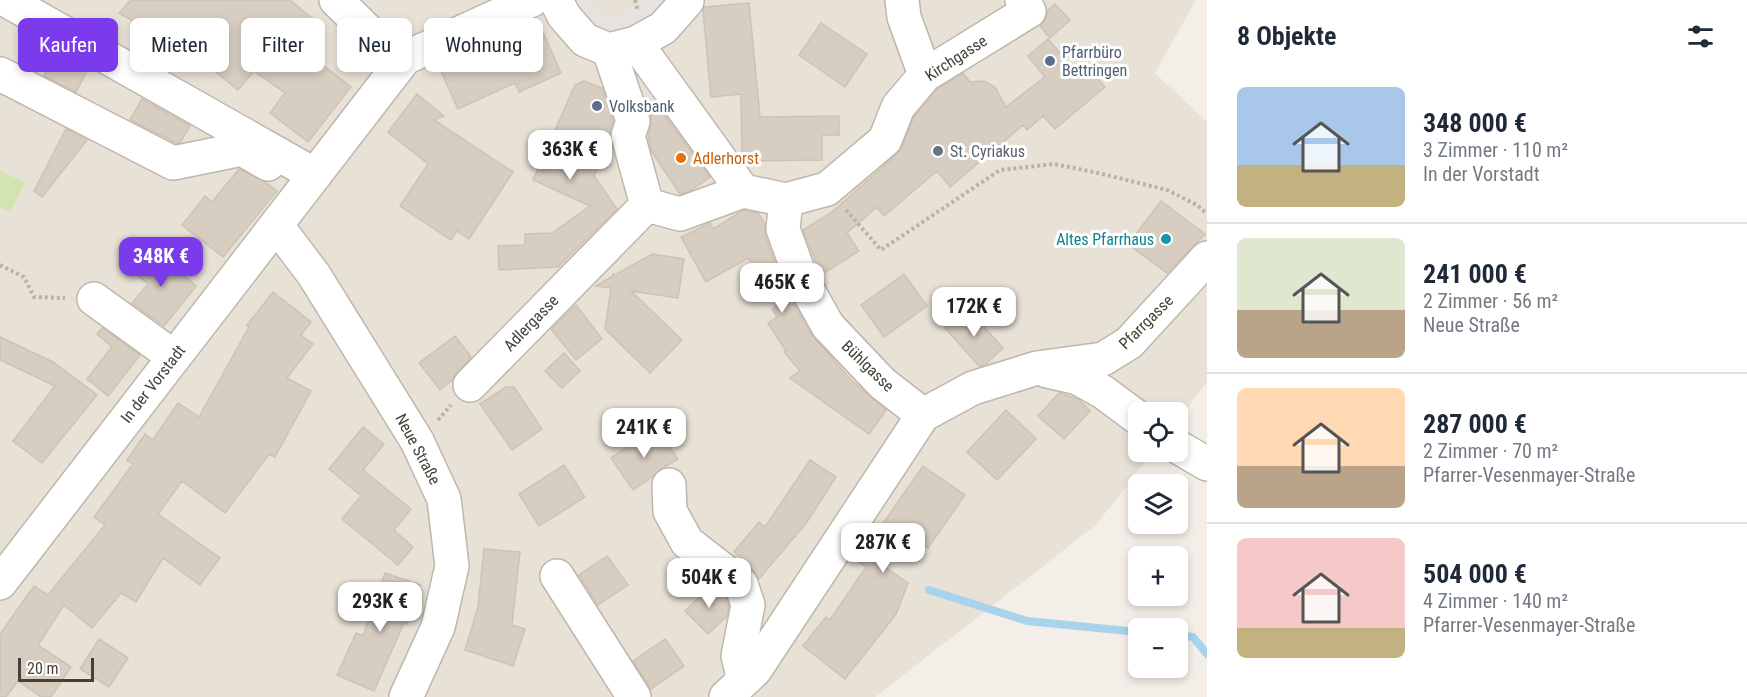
<!DOCTYPE html>
<html lang="de">
<head>
<meta charset="utf-8">
<style>
	body { margin:0; font-family:"Roboto Condensed",sans-serif; background:#f2f2f3; color:#1f2937; height:100vh; display:flex; flex-direction:column; font-size:22px; white-space:nowrap }
	* { box-sizing:border-box; margin:0 }
	p { font-size:20px; color:#747a83 }
	.icon { flex:none; width:33px; height:33px; fill:none; stroke:currentColor; stroke-width:2; stroke-linecap:round; stroke-linejoin:round }
	.map { position:relative; flex:1; overflow:hidden }
	.details { display:flex; flex-direction:column; background:#fff; width:540px }
	.details>* { flex:none }
	.guide { position:absolute; left:18px; top:18px; width:570px; height:54px; display:flex; gap:12px }
	.tools { position:absolute; left:1128px; top:402px; display:grid; gap:12px }
	.tools a { display:grid; place-items:center; width:60px; height:60px; border-radius:9px; background:#fff; box-shadow:0 3px 9px #0003; font-size:30px }
	.scale { position:absolute; left:18px; bottom:15px; width:76px; box-sizing:border-box; padding-left:6px; border:3px solid #464037; border-top:0; font-size:16px; line-height:21px; white-space:nowrap; color:#464037; -webkit-text-stroke:4px #fff; paint-order:stroke }
	.price { position:absolute; translate:-50% -51px; padding:0 14px; border-radius:12px; background:#fff; color:#222; font-size:20px; line-height:39px; filter:drop-shadow(0 2px 3px #0008) }
	.price::after { content:''; position:absolute; left:50%; top:36px; width:18px; height:14px; margin-left:-9px; background:inherit; clip-path:polygon(0 0,100% 0,50% 100%) }
	.price.selected { background:#7c3aed; color:#fff }
	ul { padding:0; list-style:none }
	li { display:flex; align-items:center; gap:18px; height:150px; padding:0 30px }
	li+li { border-top:2px solid #e0e1e3 }
	li span { display:grid; place-items:center; flex:none; width:168px; height:120px; border-radius:9px; color:#555 }
	li>.icon { margin-inline-start:auto }
	span .icon { width:72px; height:72px; fill:#fffc; stroke-width:1 }
	li b { font-size:26px }
	h2 { display:flex; justify-content:space-between; align-items:center; height:72px; padding:0 30px; font-size:26px }
	.tag { padding:0 21px; border-radius:9px; background:#fff; box-shadow:0 3px 9px #0003; font-size:21px; line-height:54px }
	.tag.selected { background:#7c3aed; color:#fff }
	main { display:flex; flex:1; min-height:0 }
	.map>svg:first-child { display:block }
	.residential { fill:#e7e1d6 }
	.green { fill:#d1e5b3 }
	.parking { fill:#e5e2e0 }
	.lines { fill:none; stroke-linecap:round; stroke-linejoin:round }
	.stream { stroke:#a7d3ed; stroke-width:8 }
	.building { fill:#d7cdc1; stroke:#cfc2b2; stroke-width:1.5 }
	.minor-casing { stroke:#beb7ab; stroke-width:36 }
	.path { stroke:#bfb29d; stroke-width:4; stroke-dasharray:3 3; stroke-linecap:butt }
	.minor { stroke:#fff; stroke-width:33 }
	.service-dot { fill:#5c6f8a; stroke:#fff; stroke-width:2 }
	.worship-dot { fill:#6b7280; stroke:#fff; stroke-width:2 }
	.food-dot { fill:#e8710a; stroke:#fff; stroke-width:2 }
	.culture-dot { fill:#0f9aa8; stroke:#fff; stroke-width:2 }
	.labels { text-anchor:middle; dominant-baseline:central; stroke-width:6; stroke-linejoin:round; paint-order:stroke }
	.service-label { font-size:16px; fill:#4e5e75; stroke:#fff; text-anchor:start }
	.street-label { font-size:16px; fill:#464037; stroke:#fff }
	.worship-label { font-size:16px; fill:#5b616d; stroke:#fff; text-anchor:start }
	.food-label { font-size:16px; fill:#c56008; stroke:#fff; text-anchor:start }
	.culture-label { font-size:16px; fill:#0d838f; stroke:#fff; text-anchor:end }
</style>
</head>
<body>
<main>
<div class="map">
<svg width="1207" height="697" viewBox="0 0 1207 697">
	<rect width="100%" height="100%" fill="#f3efe8"/>
	<!-- residential -->
	<path class="residential" d="M0 0H1196L1155 73 1207 122V382L1178 420V412H1138V452H1153L1096 525 875 697H0Z"/>
	<!-- green -->
	<path class="green" d="M0 171 25 182 10 212 0 207Z"/>
	<!-- parking -->
	<path class="parking" d="M562 0H585L597 13 608 16 621 14 640 0H664L663 8 649 23 607 40Z"/>
	<g class="lines">
		<!-- stream -->
		<path class="stream" d="M929 590 1027 621 1138 632
			M1178 635 1193 637 1207 654"/>
	</g>
	<!-- building -->
	<path class="building" d="M131 0H290L312 18 291 40 351 87 308 142 270 113 285 93 254 71 238 90 162 29 157 35 119 13Z
		M749 3 760 117 839 116V135H822V160L744 161 742 158 741 94 711 97 703 10 704 7Z
		M1055 4 1070 20 1050 38 1040 26 1046 19 1048 10Z
		M539 23 561 73 519 92 515 83 458 109 440 69Z
		M821 23 867 54 845 87 799 55Z
		M1048 39 1078 74 1087 67 1105 87 1055 129 1043 116 1027 130 1023 125 950 187 937 171 884 216 877 207 847 233 859 251 821 275 803 230 832 212 897 154 902 147 914 117 937 89 963 73 970 82 984 81 995 87 1006 107 1045 77 1028 56Z
		M56 53 88 69 76 92 44 76Z
		M584 81 602 88 613 121 610 131V141L594 176 617 209 558 267 499 270 498 246 525 245V234L552 233 590 206 533 180 575 85Z
		M417 94 444 116 434 120 513 172 469 239 457 231 451 240 400 206 428 164 388 132Z
		M142 99 190 126 180 143H176L130 120Z
		M660 109 710 177 690 191 680 194 652 152 648 137 651 126V115Z
		M66 129 87 140 42 197 34 191Z
		M239 169 265 182 277 191 223 257 182 225 205 196 212 202Z
		M1161 201 1205 234 1167 273 1128 244Z
		M744 210 758 213 765 224V235L782 283 812 335 851 380 886 410 869 434 790 378 800 371 784 352 786 351 768 323 777 317 772 309 779 304 748 258 706 282 681 237 710 223 713 229Z
		M151 249 196 286 164 326 132 303 148 284 132 271Z
		M652 254 684 259 678 298 631 291 682 340 650 373 605 329 611 288 596 286 613 276V274L615 275Z
		M904 274 927 306 884 337 861 305Z
		M273 292 311 322 301 335 313 344 287 378 311 391 275 457 269 454 225 513 182 481 158 514 220 558 200 585 163 558 136 602 121 593 92 628 64 605 38 645 71 667 51 697H41L18 681 6 697H0V634L34 586 48 595 105 525 94 517 133 464 127 460 145 434 153 440 178 403 199 417 249 327 247 325Z
		M576 305 602 339 576 360 551 329Z
		M967 308 1003 348 985 365 979 366 945 328Z
		M102 328 140 355 108 396 87 379 112 347 97 334Z
		M455 336 471 357 457 372 452 380 440 390 419 363Z
		M0 337 53 362 97 395 42 463 13 441 55 386 0 360Z
		M564 353 580 371 562 388 545 371Z
		M506 387H514L542 429 512 450 480 404Z
		M1059 393 1078 399 1090 411 1064 439 1038 416Z
		M1006 410 1036 439 997 480 967 452Z
		M363 427 384 444 363 470 411 509 394 530 413 547 398 565 342 519 361 496 329 469Z
		M656 428 678 459 659 470 652 477 633 490 611 458Z
		M810 460 836 477 807 522 759 579 753 570 739 558 740 557 734 552 759 522 765 527Z
		M564 465 585 497 539 526 519 494Z
		M923 466 965 495 928 548 908 534 885 567 908 583 896 614 845 679 803 646 826 617 830 620 866 567 857 561Z
		M484 549 520 552 512 625 525 629 513 666 465 650 478 607Z
		M607 556 628 585 598 605 579 575Z
		M385 573 420 585 407 624 404 623 374 691 337 675 356 633 363 636Z
		M712 585 725 595 729 606 727 616 708 634 685 611Z
		M99 639 128 658 109 687 80 669Z
		M665 639 684 666 651 689 633 661Z"/>
	<g class="lines">
		<defs>
			<path id="minor" d="M6 0 315 175
				M336 0 377 40 405 58
				M556 0 564 16 585 40 609 50 636 43 663 28 687 1
				M902 0 904 17 925 75
				M636 43 743 191 786 200 827 189 885 140 898 107 925 75 1029 11 1022 0
				M609 50 633 121 628 136 647 205 680 214 743 191
				M0 74 173 163 242 149 268 164
				M786 200 783 229 800 276 828 326 882 383 923 415
				M277 226 314 275 417 441 444 499 452 566 438 627 406 697
				M94 299 174 357
				M1047 371 1078 378 1103 392 1138 418
				M470 385 647 205
				M1178 447 1207 464
				M669 485 670 511 687 542 741 584 748 605 738 656 744 680
				M557 576 634 697
				M0 583 405 58 532 0
				M726 697 755 670 923 415 973 388 1037 368 1103 359 1129 343 1207 258"/>
		</defs>
		<!-- minor casing -->
		<use href="#minor" class="minor-casing"/>
		<!-- path -->
		<path class="path" d="M635 0 638 11
			M846 210 881 250 1000 170 1054 164 1098 173 1167 190 1197 205 1207 214
			M0 265 24 277 34 297 65 298
			M438 420 451 405"/>
		<!-- minor -->
		<use href="#minor" class="minor"/>
	</g>
	<!-- markers -->
	<g class="service-dot">
		<circle cx="1050" cy="61" r="6"/>
		<circle cx="597" cy="106" r="6"/>
	</g>
	<circle class="worship-dot" cx="938" cy="151" r="6"/>
	<circle class="food-dot" cx="681" cy="158" r="6"/>
	<circle class="culture-dot" cx="1166" cy="239" r="6"/>
	<g class="labels">
		<!-- service labels -->
		<g class="service-label">
			<text x="1062" y="52">Pfarrbüro<tspan x="1062" dy="18">Bettringen</tspan></text>
			<text x="609" y="106">Volksbank</text>
		</g>
		<!-- street labels -->
		<g class="street-label">
			<text transform="translate(956 58) rotate(-33)">Kirchgasse</text>
			<text transform="translate(1146 322) rotate(-45)">Pfarrgasse</text>
			<text transform="translate(531 323) rotate(-46)">Adlergasse</text>
			<text transform="translate(868 366) rotate(44)">Bühlgasse</text>
			<text transform="translate(153 384) rotate(-52)">In der Vorstadt</text>
			<text transform="translate(418 449) rotate(62)">Neue Straße</text>
		</g>
		<!-- worship labels -->
		<g class="worship-label">
			<text x="950" y="151">St. Cyriakus</text>
		</g>
		<!-- food labels -->
		<g class="food-label">
			<text x="693" y="158">Adlerhorst</text>
		</g>
		<!-- culture labels -->
		<g class="culture-label">
			<text x="1154" y="239">Altes Pfarrhaus</text>
		</g>
	</g>
</svg>
<div class="tools">
<a><svg class="icon" aria-label="locate" viewBox="0 0 24 24"><circle cx="12" cy="12" r="6"/><path d="M12 2v4M12 18v4M2 12h4M18 12h4"/></svg></a>
<a><svg class="icon" aria-label="layers" viewBox="0 0 24 24"><path d="M12 4l9 5-9 5-9-5zM3 14l9 5 9-5"/></svg></a>
<a>+</a>
<a>−</a>
</div>
<div class="scale">20 m</div>
<b class="price" style="left:570px;top:181px">363K €</b>
<b class="price selected" style="left:161px;top:288px">348K €</b>
<b class="price" style="left:782px;top:314px">465K €</b>
<b class="price" style="left:974px;top:338px">172K €</b>
<b class="price" style="left:644px;top:459px">241K €</b>
<b class="price" style="left:883px;top:574px">287K €</b>
<b class="price" style="left:709px;top:609px">504K €</b>
<b class="price" style="left:380px;top:633px">293K €</b>
<div class="guide">
<a class="tag selected">Kaufen</a>
<a class="tag">Mieten</a>
<a class="tag">Filter</a>
<a class="tag">Neu</a>
<a class="tag">Wohnung</a>
</div>
</div>
<section class="details">
<h2>8 Objekte<svg class="icon" aria-label="filters" viewBox="0 0 24 24"><path d="M4 7h16M4 17h16"/><circle cx="9" cy="7" r="2"/><circle cx="15" cy="17" r="2"/></svg></h2>
<ul>
<li><span style="background:linear-gradient(#a9c7e8 65%,#c2b280 0)"><svg class="icon" aria-label="home" viewBox="0 0 24 24"><path d="M3 11l9-7 9 7M6 9v11h12V9"/></svg></span><div><b>348 000 €</b><p>3 Zimmer · 110 m²</p><p>In der Vorstadt</p></div></li>
<li><span style="background:linear-gradient(#dfe7d0 60%,#b9a48a 0)"><svg class="icon" aria-label="home" viewBox="0 0 24 24"><path d="M3 11l9-7 9 7M6 9v11h12V9"/></svg></span><div><b>241 000 €</b><p>2 Zimmer · 56 m²</p><p>Neue Straße</p></div></li>
<li><span style="background:linear-gradient(#ffd9b3 65%,#b9a48a 0)"><svg class="icon" aria-label="home" viewBox="0 0 24 24"><path d="M3 11l9-7 9 7M6 9v11h12V9"/></svg></span><div><b>287 000 €</b><p>2 Zimmer · 70 m²</p><p>Pfarrer-Vesenmayer-Straße</p></div></li>
<li><span style="background:linear-gradient(#f6c9c9 75%,#c2b280 0)"><svg class="icon" aria-label="home" viewBox="0 0 24 24"><path d="M3 11l9-7 9 7M6 9v11h12V9"/></svg></span><div><b>504 000 €</b><p>4 Zimmer · 140 m²</p><p>Pfarrer-Vesenmayer-Straße</p></div></li>
</ul>
</section>
</main>
</body>
</html>
